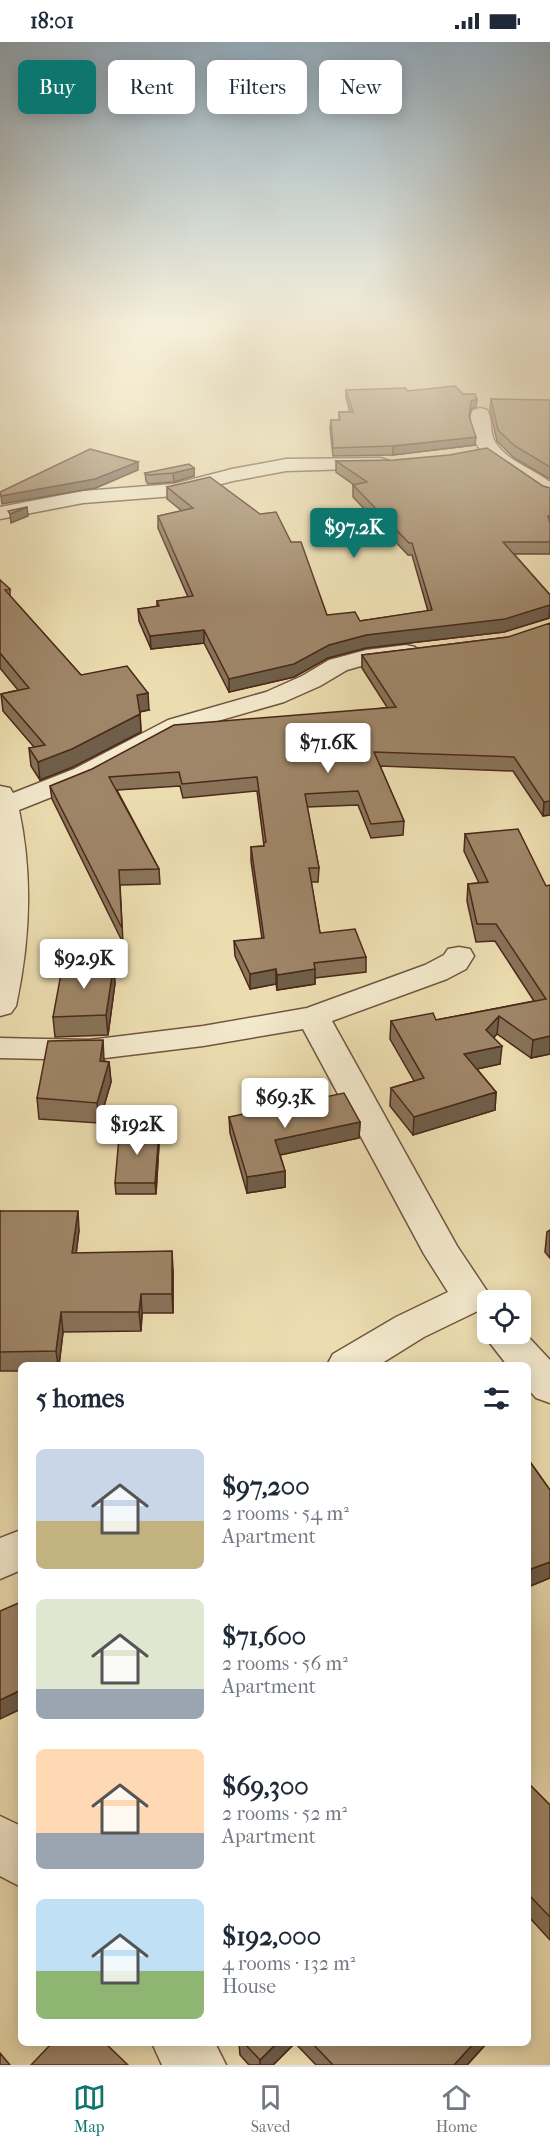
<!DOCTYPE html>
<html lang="en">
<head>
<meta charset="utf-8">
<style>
	body { margin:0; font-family:"IM FELL French Canon",serif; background:#f2f2f3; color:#1f2937; height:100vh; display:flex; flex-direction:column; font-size:22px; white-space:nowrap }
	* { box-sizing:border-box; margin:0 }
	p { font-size:20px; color:#747a83 }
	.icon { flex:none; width:33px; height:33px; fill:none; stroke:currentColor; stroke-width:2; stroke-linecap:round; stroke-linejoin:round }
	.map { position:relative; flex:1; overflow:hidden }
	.sheet { position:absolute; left:18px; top:1320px; width:513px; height:684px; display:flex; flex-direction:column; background:#fff; border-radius:9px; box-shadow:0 3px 15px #0003 }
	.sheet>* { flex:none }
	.banner { position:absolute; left:18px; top:18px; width:514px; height:54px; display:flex; gap:12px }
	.controls { position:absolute; left:477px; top:1248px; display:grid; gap:12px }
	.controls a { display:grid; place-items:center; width:54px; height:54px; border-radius:9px; background:#fff; box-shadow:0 3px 15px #0003; font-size:30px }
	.price { position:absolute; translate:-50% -51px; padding:0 14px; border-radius:6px; background:#fff; color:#222; font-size:20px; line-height:39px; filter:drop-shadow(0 2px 3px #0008) }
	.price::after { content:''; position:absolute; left:50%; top:36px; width:18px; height:14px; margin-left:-9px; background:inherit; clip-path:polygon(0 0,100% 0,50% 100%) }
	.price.active { background:#0f766e; color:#fff }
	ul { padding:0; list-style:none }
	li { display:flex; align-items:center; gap:18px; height:150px; padding:0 18px }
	li span { display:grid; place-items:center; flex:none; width:168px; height:120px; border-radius:9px; color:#555 }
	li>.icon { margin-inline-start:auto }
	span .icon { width:72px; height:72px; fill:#fffc; stroke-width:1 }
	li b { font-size:26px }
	h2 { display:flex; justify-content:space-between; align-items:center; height:72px; padding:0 18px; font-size:26px }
	.pill { padding:0 21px; border-radius:9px; background:#fff; box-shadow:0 3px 15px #0003; font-size:21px; line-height:54px }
	.pill.active { background:#0f766e; color:#fff }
	.status { display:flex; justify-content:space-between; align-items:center; height:42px; padding:0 30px; background:#fff; direction:ltr }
	.status svg { height:16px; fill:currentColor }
	.dock { display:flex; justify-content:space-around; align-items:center; height:84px; border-top:2px solid #e0e1e3; background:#fff; font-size:16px; color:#747a83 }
	.dock a { display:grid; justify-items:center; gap:3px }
	.dock .active { color:#0f766e }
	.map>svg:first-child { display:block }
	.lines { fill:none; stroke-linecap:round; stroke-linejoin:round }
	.minor-casing { stroke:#73553f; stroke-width:3 }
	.minor { fill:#f3e9cc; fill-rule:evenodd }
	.wall { fill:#897359; stroke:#4b2819; stroke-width:1.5 }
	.shaded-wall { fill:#6f5e49; stroke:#4b2819; stroke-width:1.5 }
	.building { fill:#9f8668; stroke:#4b2819; stroke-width:1.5 }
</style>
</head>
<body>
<div class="status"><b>18:01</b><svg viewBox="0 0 49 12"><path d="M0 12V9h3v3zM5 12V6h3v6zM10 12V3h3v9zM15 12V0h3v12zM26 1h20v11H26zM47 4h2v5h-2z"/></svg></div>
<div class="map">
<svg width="550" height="2023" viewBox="0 0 550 2023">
	<rect width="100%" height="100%" fill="#ecddb0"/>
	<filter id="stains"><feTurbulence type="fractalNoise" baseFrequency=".00333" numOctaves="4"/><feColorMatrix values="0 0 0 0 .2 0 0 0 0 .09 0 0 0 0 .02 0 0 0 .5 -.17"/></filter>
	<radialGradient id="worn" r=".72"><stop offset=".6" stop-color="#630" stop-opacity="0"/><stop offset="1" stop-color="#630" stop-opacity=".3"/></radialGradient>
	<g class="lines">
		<defs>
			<path id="minor" d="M480 366 487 368C493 377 489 390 495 400 507 419 533 427 550 440V456L543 454C519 435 471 418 471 382 471 376 470 373 473 368Z
				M380 416 387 418 390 422 387 426 286 429 233 439 174 454 83 461 0 477V465L83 449 174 442 232 427 286 417Z
				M406 603 415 605 418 610 415 615 368 622 347 628 320 644 284 660 186 688 92 739 19 768C33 834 30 899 16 964L11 971 0 974V744L10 746 13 751 74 727 168 678 266 650 302 634 329 618 366 608Z
				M459 905 470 907 474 914 466 927 447 937 332 979 457 1204 491 1255 486 1265 424 1295 379 1323H327L333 1312 396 1275 448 1250 424 1212 303 987 203 1004 89 1018 0 1016V996L89 998 203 984 307 966 425 923 444 913 448 907Z
				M488 1285V1292H520V1286L550 1318V1361L536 1356 528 1347V1323H507L483 1292Z
				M21 1488V1528L0 1537V1496Z
				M0 1774 21 1784V1845L0 1834Z
				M152 2001H215L226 2023H162Z"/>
		</defs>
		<!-- minor casing -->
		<use href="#minor" class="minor-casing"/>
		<!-- minor -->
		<use href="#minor" class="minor"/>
	</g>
	<!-- wall -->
	<path class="wall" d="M346 348 407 349 463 352 477 357 476 365 471 367 469 376 475 403 393 413 333 414 330 386 331 378H339V370H350L346 356Z
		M491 357 550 360V437L514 416 497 399 490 368Z
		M336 419 550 446V512H514L550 553V576L504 590 366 606 328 616 294 635 229 650 204 601 151 607 139 579 138 567 157 565V559L188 555 158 486V474L182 469 167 457V445L327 573 360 579 428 569 412 513H408L353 455V443H354L336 430Z
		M194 426V434L174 440 148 442 146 439 145 431Z
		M0 538 10 547V554L81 633 149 668 140 670 141 690 73 725 40 738 31 724 29 706 34 705 3 669 1 652 18 648 0 626Z
		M508 595 550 773 543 774 513 729 380 724 404 779 403 793 371 796 358 763 307 765 319 826 318 840H311L320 891 366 915V930L315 936V942L277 948 276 942 250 947 235 914 234 899 262 897 251 819V805L264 804 257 749 183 756 180 744 117 748 159 827 160 842 120 843 123 901 52 757 50 744 387 665 362 626V613Z
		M465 792 546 844 550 1012 531 1016 497 992 494 995 500 1022 477 1027 496 1050 495 1068 413 1093 390 1064 391 1046 414 1039 390 997 391 979 436 978 534 959 495 899 476 900 467 859 468 842 479 841 464 809Z
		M115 941 108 993 55 995 53 975Z
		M104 1019 109 1020 111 1040 99 1081 39 1077 37 1056Z
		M229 1075 360 1080 359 1096 280 1113 285 1129V1145L247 1151 230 1091Z
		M159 1102 156 1152H116L115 1141Z
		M0 1169 79 1188 76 1211 173 1228V1271H142L141 1289 63 1290 59 1323H21V1329H0Z
		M550 1188V1216L545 1210 547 1190Z
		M528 1417 550 1448V1536L528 1545Z
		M528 1741 550 1763V1898L528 1874Z
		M239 2001H487L467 2023H316L295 2001 273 2023H249L240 2013Z"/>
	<!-- shaded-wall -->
	<path class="shaded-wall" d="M477 357 476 365 471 367 468 382 471 359Z
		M476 395 475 403 393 413V404Z
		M138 420V428L96 446 2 462 1 454Z
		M194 426V434L174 440 173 431Z
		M27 465 28 474 11 481 10 472Z
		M550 563 549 576 504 590 366 606 328 616 294 635 229 650V637L329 603 366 593Z
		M204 588V601L151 607 150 594Z
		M148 651 149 668 138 670 137 653Z
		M140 672 141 690 73 725 40 738 38 720Z
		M550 759V773L543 774 544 760Z
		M114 921 115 941 108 993 106 973Z
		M276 927V942L250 947V932Z
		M315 927V942L277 948V933Z
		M499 974 497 992 485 1005 486 988Z
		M550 994V1012L531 1016 533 998Z
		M103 998 104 1018 101 1039 100 1019Z
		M502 1004 500 1022 463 1030 464 1012Z
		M109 1020 111 1040 99 1081 97 1061Z
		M496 1050 495 1068 413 1093 414 1075Z
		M360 1080 359 1096 275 1114V1098Z
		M159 1090V1102L156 1152 155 1141Z
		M285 1129V1145L247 1151V1135Z
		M78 1169 79 1188 74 1230 72 1211Z
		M172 1209 173 1228V1271L172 1252Z
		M141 1252 142 1271 141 1289 139 1270Z
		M61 1270 63 1290 59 1323H58L56 1309Z
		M550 1520V1536L528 1545 531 1527Z
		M21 1648V1667L0 1677V1658Z
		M277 2001H295L273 2023H260V2018Z
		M474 2001H487L467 2023H454Z"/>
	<!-- building -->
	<path class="building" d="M455 344 463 352H475L477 357 471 359 469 374 476 395 393 404 333 406 331 378H340L339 370H353L346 348 406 346 407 349Z
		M491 357 550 358V425L515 404 498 388Z
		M487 406 543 444 550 446V474H548L550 481V500H503L550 553V563L505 577 366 593 329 603 294 622 229 637 204 588 150 594 138 567 159 564 157 559 193 554 158 474 193 466 167 445 210 435 260 472 276 470 291 500H301L327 573 355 570 360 579 432 568 412 501H409L353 443 367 440 336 419 394 418 449 413Z
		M90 407 138 420 95 437 1 454 0 450Z
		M189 422 194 426 173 431 148 433 145 431Z
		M27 465 10 472 8 469Z
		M0 538 10 547 5 548 81 633 127 624 148 651 137 653 140 672 72 707 38 720 29 706 45 703 1 652 29 646 0 611Z
		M550 581V759L544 760 514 715 374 710 404 779 371 782 358 749 305 752 319 826H309L320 891 355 887 366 915 314 921 315 927 277 933 276 927 250 932 234 899 264 896 251 805 264 804V800H266L257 735 182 742 179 730 109 735 159 827 119 828 122 886 50 744 92 727 174 683 396 665 362 613 508 595Z
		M518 787 546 844 550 843V994L533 998 499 974 486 988 502 1004 464 1012 496 1050 414 1075 391 1046 424 1036 391 979 433 971 436 978 546 957 496 882H477L468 842 488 840 465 792Z
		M63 921H114L106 973 53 975Z
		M103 998 100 1019 109 1020 97 1061 37 1056 48 999Z
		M344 1051 360 1080 275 1098 285 1129 247 1135 229 1075Z
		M120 1084 159 1090 155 1141H115Z
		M0 1169H78L72 1211 172 1209V1252H141L139 1270H61L56 1309 0 1310Z
		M528 1417 550 1448V1520L531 1527 528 1523Z
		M21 1560V1648L0 1658V1569Z
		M528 1741 550 1763V1875L528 1852Z
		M52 2001H105L128 2023H31Z
		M244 2001H277L260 2018Z
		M312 2001H474L454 2023H333Z
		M0 2011 10 2023H0Z"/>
	<!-- sky -->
	<linearGradient id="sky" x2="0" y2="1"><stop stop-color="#93acbd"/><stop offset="0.5" stop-color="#f6f0db"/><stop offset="1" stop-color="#f6f0db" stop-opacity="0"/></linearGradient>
	<rect width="550" height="564" fill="url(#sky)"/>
	<rect width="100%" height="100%" filter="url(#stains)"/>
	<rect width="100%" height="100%" fill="url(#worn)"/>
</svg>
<div class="controls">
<a><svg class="icon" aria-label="locate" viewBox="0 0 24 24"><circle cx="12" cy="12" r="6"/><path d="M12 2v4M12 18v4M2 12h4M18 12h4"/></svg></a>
</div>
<b class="price active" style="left:354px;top:517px">$97.2K</b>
<b class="price" style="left:328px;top:732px">$71.6K</b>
<b class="price" style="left:84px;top:948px">$92.9K</b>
<b class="price" style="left:285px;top:1087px">$69.3K</b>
<b class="price" style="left:137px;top:1114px">$192K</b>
<div class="banner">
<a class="pill active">Buy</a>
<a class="pill">Rent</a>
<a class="pill">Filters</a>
<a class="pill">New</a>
</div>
<section class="sheet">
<h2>5 homes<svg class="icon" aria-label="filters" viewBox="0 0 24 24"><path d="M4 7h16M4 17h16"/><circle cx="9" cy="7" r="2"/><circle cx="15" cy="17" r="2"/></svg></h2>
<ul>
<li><span style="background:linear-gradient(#c9d6e8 60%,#c2b280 0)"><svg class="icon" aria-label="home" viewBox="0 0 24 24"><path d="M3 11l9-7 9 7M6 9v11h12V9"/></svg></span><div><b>$97,200</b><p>2 rooms · 54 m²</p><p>Apartment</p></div></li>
<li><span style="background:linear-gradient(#dfe7d0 75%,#9aa5b1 0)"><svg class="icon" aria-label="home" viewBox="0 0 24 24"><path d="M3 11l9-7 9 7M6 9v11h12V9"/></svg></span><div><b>$71,600</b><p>2 rooms · 56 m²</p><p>Apartment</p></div></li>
<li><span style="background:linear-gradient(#ffd9b3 70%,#9aa5b1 0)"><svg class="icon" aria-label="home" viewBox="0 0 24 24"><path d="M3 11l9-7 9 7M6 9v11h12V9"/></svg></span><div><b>$69,300</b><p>2 rooms · 52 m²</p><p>Apartment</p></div></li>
<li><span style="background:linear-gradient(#bfe0f5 60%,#8fb573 0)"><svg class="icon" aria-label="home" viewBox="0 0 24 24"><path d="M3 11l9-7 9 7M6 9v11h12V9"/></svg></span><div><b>$192,000</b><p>4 rooms · 132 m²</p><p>House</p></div></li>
</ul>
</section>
</div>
<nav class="dock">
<a class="active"><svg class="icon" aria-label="map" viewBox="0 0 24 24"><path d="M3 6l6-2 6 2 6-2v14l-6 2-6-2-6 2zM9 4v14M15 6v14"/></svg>Map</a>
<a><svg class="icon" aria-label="saved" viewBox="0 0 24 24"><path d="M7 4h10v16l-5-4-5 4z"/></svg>Saved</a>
<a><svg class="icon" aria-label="home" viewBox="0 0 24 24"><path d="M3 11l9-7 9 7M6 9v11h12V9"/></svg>Home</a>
</nav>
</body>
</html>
